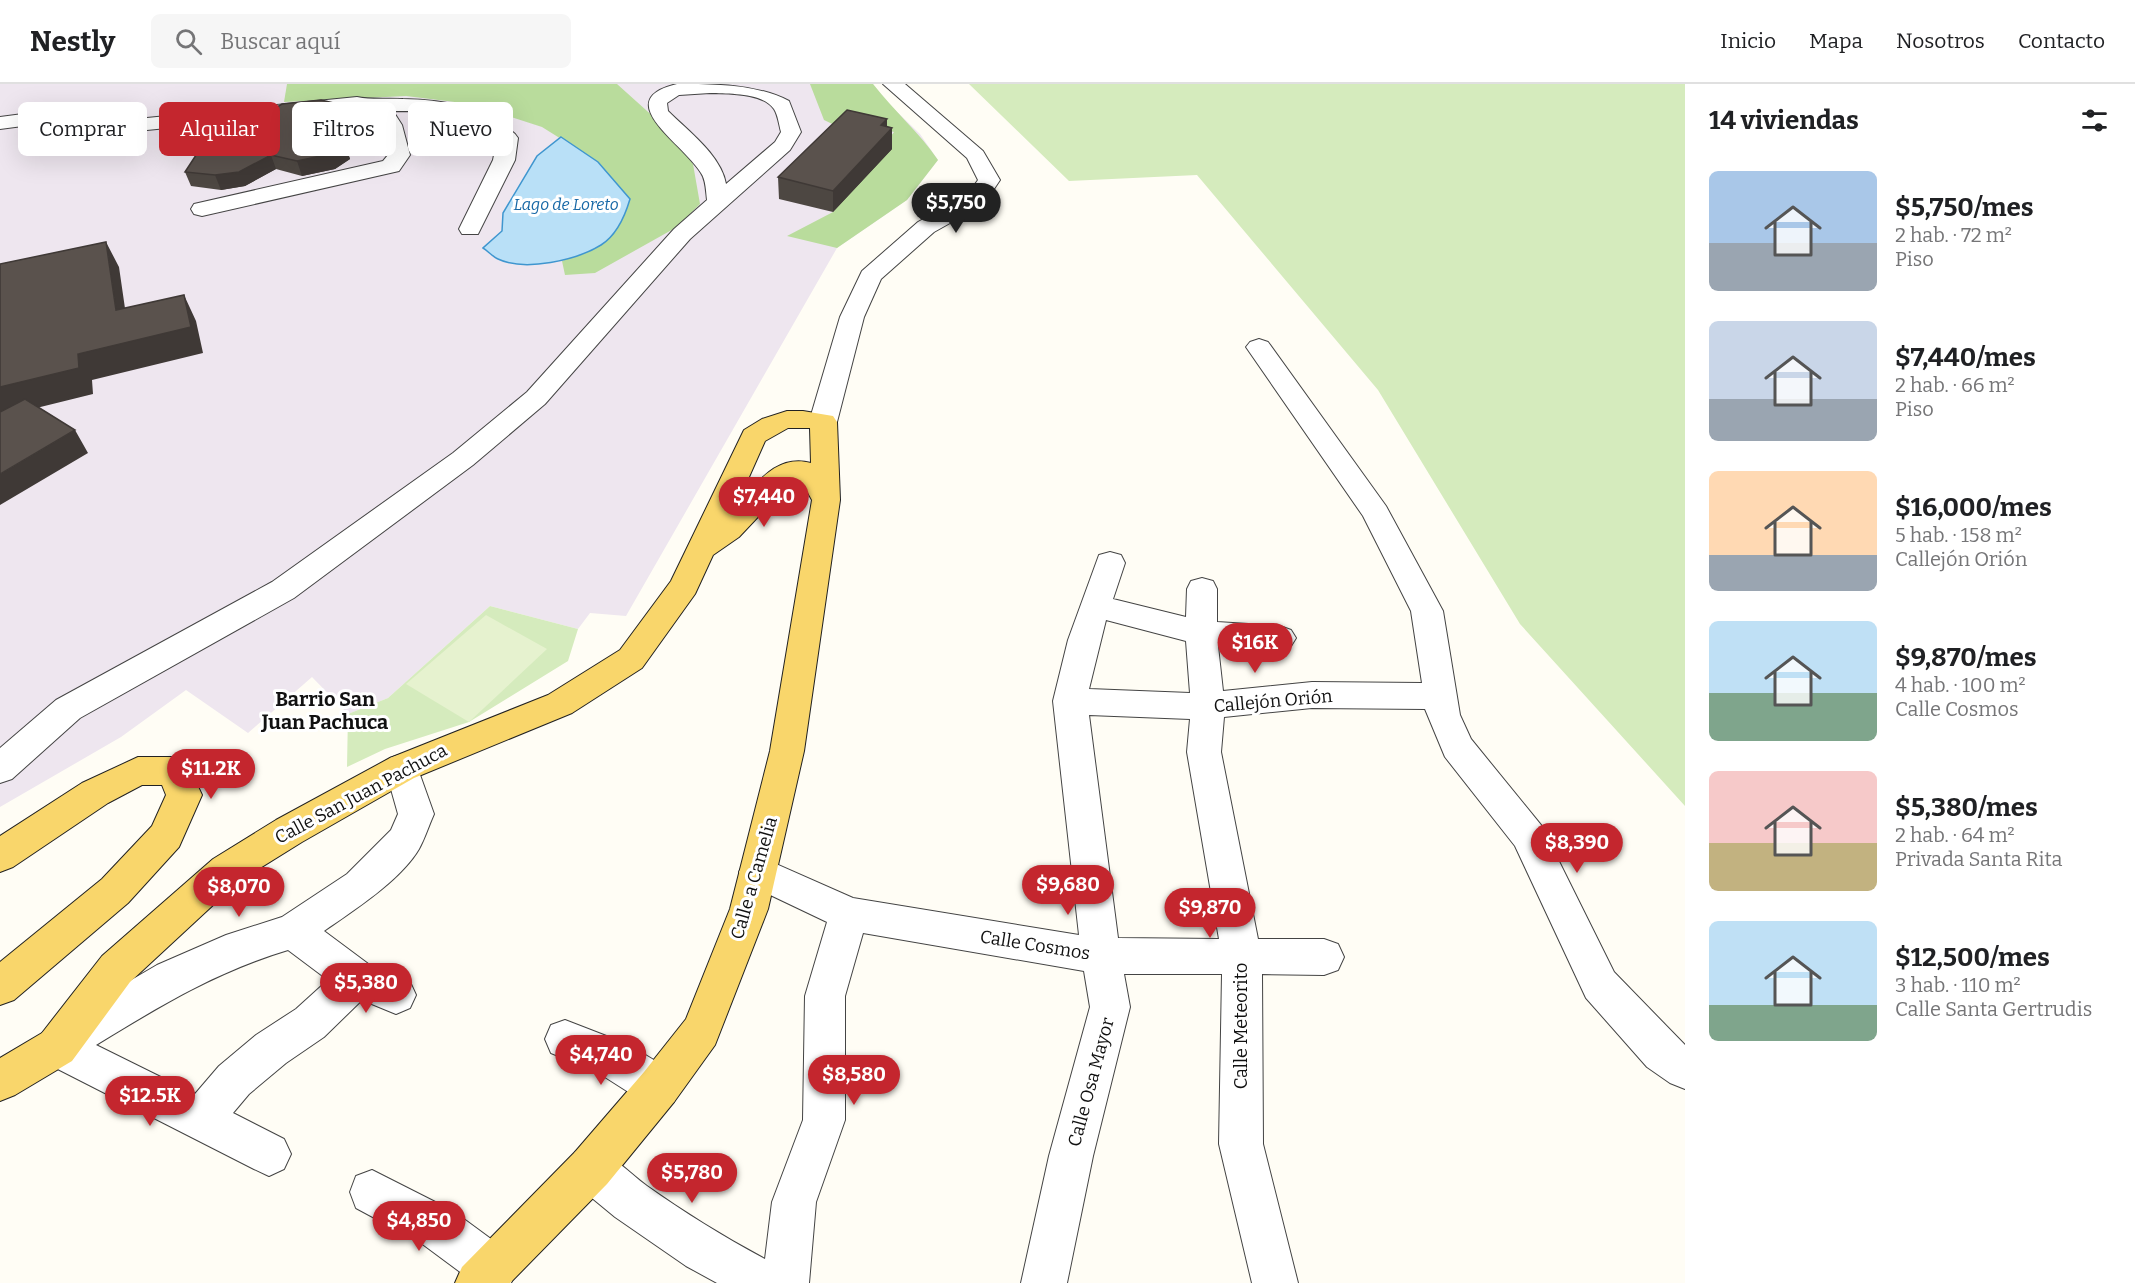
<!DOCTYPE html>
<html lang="es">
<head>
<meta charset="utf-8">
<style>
	body { margin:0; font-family:Bitter,serif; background:#f6f6f6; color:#202124; height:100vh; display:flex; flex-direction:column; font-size:22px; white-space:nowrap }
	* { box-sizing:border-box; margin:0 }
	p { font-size:20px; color:#757577 }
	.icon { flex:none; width:33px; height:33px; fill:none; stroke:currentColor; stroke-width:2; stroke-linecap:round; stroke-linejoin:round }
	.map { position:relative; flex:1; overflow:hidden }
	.sheet { display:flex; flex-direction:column; background:#fff; width:450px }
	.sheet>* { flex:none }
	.banner { position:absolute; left:18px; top:18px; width:570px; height:54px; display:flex; gap:12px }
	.price { position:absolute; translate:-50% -51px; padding:0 14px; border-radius:21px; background:#c4262e; color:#fff; font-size:20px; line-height:39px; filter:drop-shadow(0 2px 3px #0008) }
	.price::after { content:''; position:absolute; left:50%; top:36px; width:18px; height:14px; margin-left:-9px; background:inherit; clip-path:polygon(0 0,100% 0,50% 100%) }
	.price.selected { background:#222; color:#fff }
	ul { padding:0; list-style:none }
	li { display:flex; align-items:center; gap:18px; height:150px; padding:0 24px }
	li span { display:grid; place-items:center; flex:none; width:168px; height:120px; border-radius:9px; color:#555 }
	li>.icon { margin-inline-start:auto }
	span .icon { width:72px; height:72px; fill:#fffc; stroke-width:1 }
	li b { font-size:26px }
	h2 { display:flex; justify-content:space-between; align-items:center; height:72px; padding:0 24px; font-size:26px }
	.chip { padding:0 21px; border-radius:9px; background:#fff; box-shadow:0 6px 24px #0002; font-size:21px; line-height:54px }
	.chip.selected { background:#c4262e; color:#fff }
	header { display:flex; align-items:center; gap:36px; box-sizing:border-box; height:84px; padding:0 30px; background:#fff; border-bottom:2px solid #e0e0e0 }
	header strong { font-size:28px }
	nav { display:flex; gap:33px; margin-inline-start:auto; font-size:21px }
	.search { width:420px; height:54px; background:#f6f6f6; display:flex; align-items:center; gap:15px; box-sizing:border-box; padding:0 21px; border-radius:9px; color:#757577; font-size:22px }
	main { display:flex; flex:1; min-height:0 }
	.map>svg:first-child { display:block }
	.industrial { fill:#eee6ef }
	.green { fill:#d5ebbd }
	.forest { fill:#b9dc9c }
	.pitch { fill:#e6f2cf }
	.water { fill:#b9e0f7; stroke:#3f96cf; stroke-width:1.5 }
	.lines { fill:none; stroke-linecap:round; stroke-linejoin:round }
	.minor-casing { stroke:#444; stroke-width:2 }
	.major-casing { stroke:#222; stroke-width:2 }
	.minor { fill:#fff; fill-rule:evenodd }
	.major { fill:#f9d66b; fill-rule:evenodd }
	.wall { fill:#4d4742 }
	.shaded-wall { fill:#3f3936 }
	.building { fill:#5a524d; stroke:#3f3936; stroke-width:1.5 }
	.labels { text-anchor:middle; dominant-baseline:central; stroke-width:6; stroke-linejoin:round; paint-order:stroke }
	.far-water-label { font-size:16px; font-style:italic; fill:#1768a6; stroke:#fff }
	.street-label { font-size:18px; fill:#111; stroke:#fff }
	.neighbourhood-label { font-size:20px; font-weight:bold; fill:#111; stroke:#fff }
</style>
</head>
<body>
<header>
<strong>Nestly</strong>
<div class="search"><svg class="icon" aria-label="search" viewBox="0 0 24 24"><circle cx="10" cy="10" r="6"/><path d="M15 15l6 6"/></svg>Buscar aquí</div>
<nav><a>Inicio</a><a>Mapa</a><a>Nosotros</a><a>Contacto</a></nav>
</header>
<main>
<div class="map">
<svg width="1685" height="1199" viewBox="0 0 1685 1199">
	<rect width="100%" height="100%" fill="#fffdf5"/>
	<!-- industrial -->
	<path class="industrial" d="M0 0H873L889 20 920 50 938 76 907 116 837 164 626 532 590 529 578 545 490 522 388 614 348 630 312 593 248 649 186 606 121 653 0 723Z"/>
	<!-- green -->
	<path class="green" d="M969 0H1685V722L1520 540 1378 306 1197 91 1069 97Z
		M490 522 578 545 568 577 469 638 385 665 347 683 348 630 388 614Z"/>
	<!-- forest -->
	<path class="forest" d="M287 0H617L676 53 693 80 700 120 677 143 595 189 565 191 562 177 603 160 630 115 598 78 542 43 471 20 406 12 284 18Z
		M810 0H873C894 27 919 48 938 76L907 116 837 164 787 152 833 128 894 48 872 43 847 47 824 36Z"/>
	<!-- pitch -->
	<path class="pitch" d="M486 531 547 565 469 638 406 600Z"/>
	<!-- water -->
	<path class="water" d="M561 53 598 78 630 115C625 132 617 151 601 161 577 176 525 188 498 175 493 173 488 167 483 164L502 147 503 129 537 72Z"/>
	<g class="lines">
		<defs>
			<path id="minor" d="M677 0C714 0 757 0 789 17L801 48 790 66 690 155 545 320 473 381 294 514 80 634 12 695 0 699V664L56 616 272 498 453 369 527 308 674 145 707 116C706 108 706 96 701 89 683 59 609 16 677 0ZM710 9C728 10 762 8 774 25 778 31 779 41 781 48L775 58 726 100C721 71 688 47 668 27L667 19 679 11Z
				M883 0H905L983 67 1000 96 984 120 934 148 881 195 864 233 837 338 833 344 823 347 813 344 809 338 840 233 862 187 918 138 968 110 978 96 967 74Z
				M357 13C371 16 388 14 403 15 445 16 483 22 515 50L518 54 515 76 478 150H462L459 145 493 76 497 56C467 29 432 27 393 27L402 41 410 71 399 87 202 132 194 130 191 125 194 120 383 77 388 71C383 46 385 31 357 25L137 47 38 40 0 45V33L38 28 137 35Z
				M1259 255 1268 258 1386 422 1443 527 1460 631 1471 655 1541 741 1614 888 1685 961V1005L1670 999 1647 983 1586 914 1515 762 1445 673 1425 625 1312 624 1224 633 1221 668 1258 855H1324L1338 860 1344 873 1338 886 1324 891 1262 890 1263 1060 1298 1199H1252L1219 1060 1222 890H1124L1130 923 1093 1072 1067 1199H1021L1049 1072 1090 923 1084 887 863 849 845 912V1036L816 1118 809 1199H717L686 1182 615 1133 575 1100 569 1084 575 1068 591 1062C613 1071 628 1088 647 1102 685 1129 724 1153 765 1175L772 1118 803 1036 805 912 827 838 745 799 739 788 745 777 758 772 853 814 1079 851 1053 617 1068 556 1099 471 1110 468 1121 471 1125 479 1113 515 1186 533 1187 505 1191 497 1202 494 1213 497 1217 505V538L1280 542 1291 546 1296 554 1291 562 1280 566 1218 562 1223 607 1312 598 1422 599 1411 527 1363 432 1246 263 1250 258ZM1106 536 1186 557 1190 609 1089 605ZM1089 631 1190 635 1187 668 1219 855 1118 854Z
				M402 670 414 674 434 730C429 741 425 754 419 765 401 796 353 827 324 847L371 882 410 898 416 911 410 924 396 930 362 916 324 953 286 979 249 1010 233 1029 284 1055 291 1070 284 1085 269 1092 254 1085 42 977 36 963 42 949 51 943 157 881 226 851 282 833 347 790 391 746 398 730 385 684 390 674ZM288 866 328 896 296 925 256 951 219 982 195 1010 96 961C160 922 215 888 288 866Z
				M565 936 627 960 674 988 680 1003 674 1018 659 1024 644 1018 597 988 551 969 545 955 551 941Z
				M372 1086 453 1127 510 1169 517 1185 511 1199H475L421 1159 356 1124 350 1108 356 1092Z"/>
			<path id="major" d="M787 327H803L833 332 837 338 840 416 804 667 768 825 715 961 674 1018 607 1100 510 1199H455L462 1183 575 1068 644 988 686 935 730 825 770 667 812 416 803 400 797 395 789 400 739 453 713 471 695 510 642 584 572 629 414 694 302 758 239 797 130 898 72 977 15 1011 0 1017V974L42 949 102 872 213 775 276 736 390 674 548 611 620 566 671 497 744 346 762 335ZM788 344H810L811 379C777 370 758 398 737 420L765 357Z
				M138 673H174L186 677 202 711 179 763 128 819 14 916 0 921V878L102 795 152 742 166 711 162 701H142L108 719 13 783 0 788V752L82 699Z"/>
		</defs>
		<!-- minor casing -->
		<use href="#minor" class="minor-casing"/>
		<!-- major casing -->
		<use href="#major" class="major-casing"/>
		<!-- minor -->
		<use href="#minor" class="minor"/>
		<!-- major -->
		<use href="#major" class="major"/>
	</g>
	<!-- wall -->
	<path class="wall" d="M334 19 338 33 337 46 345 60 350 75 335 85 302 92 276 85 245 102 221 106 191 102 185 88 199 67 190 57 184 42 262 32Z
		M887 35V43L892 44V65L833 128 779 115 778 93Z"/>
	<!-- shaded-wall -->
	<path class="shaded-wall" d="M334 19 338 33 336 52 331 37Z
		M887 35V50L892 44V65L833 128V107L881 41Z
		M345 60 350 75 335 85 302 92 297 77Z
		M271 71 276 85 245 102 221 106 215 91Z
		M106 158 119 183 129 252 116 226Z
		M184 211 196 237 203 269 92 296 93 310 0 333V303L78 270Z
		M75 346 88 369 0 421V390Z"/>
	<!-- building -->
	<path class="building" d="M321 16 334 19 331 37 345 60 330 70 297 77 271 71 239 88 215 91 185 88 202 62 184 42 222 28 243 27 262 32 282 20Z
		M847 26 887 35 881 41 892 44 833 107 778 93Z
		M106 158 116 226 184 211 191 243 78 270 79 284 0 303V180Z
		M25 315 75 346 0 390V328Z"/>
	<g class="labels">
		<!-- far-water labels -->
		<g class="far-water-label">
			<text x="566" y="120">Lago de Loreto</text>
		</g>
		<!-- street labels -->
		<g class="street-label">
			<text transform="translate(1273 617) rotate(-5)">Callejón Orión</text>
			<text transform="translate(361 710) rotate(-28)">Calle San Juan Pachuca</text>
			<text transform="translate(754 794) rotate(-74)">Calle a Camelia</text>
			<text transform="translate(1035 861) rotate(9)">Calle Cosmos</text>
			<text transform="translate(1241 942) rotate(-90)">Calle Meteorito</text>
			<text transform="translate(1091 998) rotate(-75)">Calle Osa Mayor</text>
		</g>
		<!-- neighbourhood labels -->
		<g class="neighbourhood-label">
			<text x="325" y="615">Barrio San<tspan x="325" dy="23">Juan Pachuca</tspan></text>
		</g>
	</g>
</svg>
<b class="price selected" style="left:956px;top:150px">$5,750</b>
<b class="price" style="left:764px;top:444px">$7,440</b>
<b class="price" style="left:1255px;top:590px">$16K</b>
<b class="price" style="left:211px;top:716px">$11.2K</b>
<b class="price" style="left:1577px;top:790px">$8,390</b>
<b class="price" style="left:1068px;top:832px">$9,680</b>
<b class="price" style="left:239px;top:834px">$8,070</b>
<b class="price" style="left:1210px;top:855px">$9,870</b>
<b class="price" style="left:366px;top:930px">$5,380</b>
<b class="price" style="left:601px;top:1002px">$4,740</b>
<b class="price" style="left:854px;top:1022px">$8,580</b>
<b class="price" style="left:150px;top:1043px">$12.5K</b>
<b class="price" style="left:692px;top:1120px">$5,780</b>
<b class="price" style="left:419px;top:1168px">$4,850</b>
<div class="banner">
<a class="chip">Comprar</a>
<a class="chip selected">Alquilar</a>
<a class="chip">Filtros</a>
<a class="chip">Nuevo</a>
</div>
</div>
<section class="sheet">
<h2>14 viviendas<svg class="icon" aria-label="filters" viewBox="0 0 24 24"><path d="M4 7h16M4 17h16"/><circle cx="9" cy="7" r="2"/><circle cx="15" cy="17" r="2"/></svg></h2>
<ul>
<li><span style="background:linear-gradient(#a9c7e8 60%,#9aa5b1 0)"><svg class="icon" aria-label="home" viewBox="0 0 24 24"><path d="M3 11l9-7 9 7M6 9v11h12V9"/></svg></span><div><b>$5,750/mes</b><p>2 hab. · 72 m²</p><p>Piso</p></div></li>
<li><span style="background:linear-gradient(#c9d6e8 65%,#9aa5b1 0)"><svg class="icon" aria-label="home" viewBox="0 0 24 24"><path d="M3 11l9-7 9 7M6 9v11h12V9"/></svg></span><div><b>$7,440/mes</b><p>2 hab. · 66 m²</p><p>Piso</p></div></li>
<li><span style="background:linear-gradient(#ffd9b3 70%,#9aa5b1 0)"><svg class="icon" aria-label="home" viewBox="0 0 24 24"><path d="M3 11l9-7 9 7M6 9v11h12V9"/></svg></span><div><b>$16,000/mes</b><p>5 hab. · 158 m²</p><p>Callejón Orión</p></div></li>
<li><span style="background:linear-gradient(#bfe0f5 60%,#7fa58c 0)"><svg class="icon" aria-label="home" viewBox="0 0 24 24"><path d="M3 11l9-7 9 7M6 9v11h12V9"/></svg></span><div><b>$9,870/mes</b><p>4 hab. · 100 m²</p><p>Calle Cosmos</p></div></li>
<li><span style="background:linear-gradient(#f6c9c9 60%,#c2b280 0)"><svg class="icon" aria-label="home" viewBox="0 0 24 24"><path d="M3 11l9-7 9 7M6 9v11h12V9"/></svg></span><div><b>$5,380/mes</b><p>2 hab. · 64 m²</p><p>Privada Santa Rita</p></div></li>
<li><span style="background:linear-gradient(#bfe0f5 70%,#7fa58c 0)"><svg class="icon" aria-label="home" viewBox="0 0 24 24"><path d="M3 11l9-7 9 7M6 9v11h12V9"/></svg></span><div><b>$12,500/mes</b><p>3 hab. · 110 m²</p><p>Calle Santa Gertrudis</p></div></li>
</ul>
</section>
</main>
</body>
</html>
